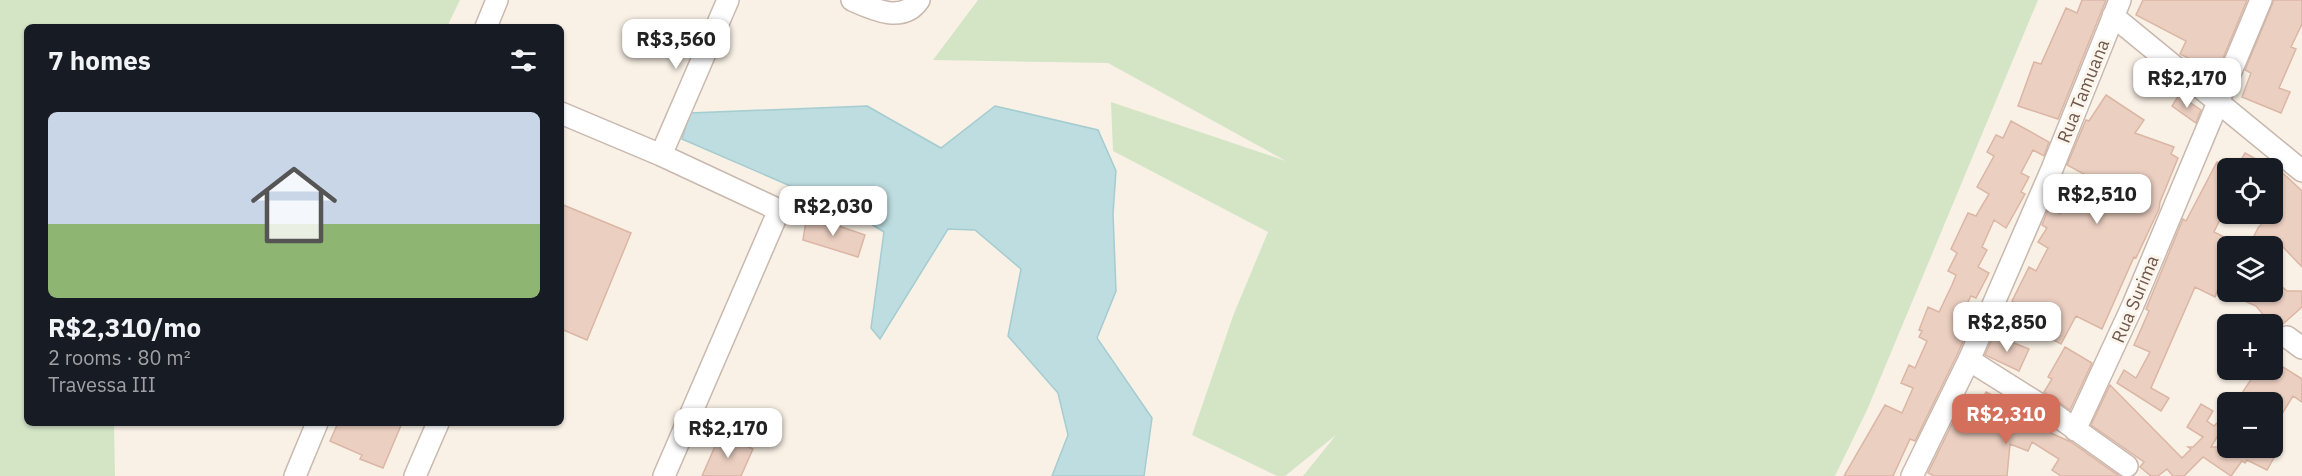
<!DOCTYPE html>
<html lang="en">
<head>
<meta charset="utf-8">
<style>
	body { margin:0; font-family:"IBM Plex Sans",sans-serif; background:#20242c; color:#f1f3f6; height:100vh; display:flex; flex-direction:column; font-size:22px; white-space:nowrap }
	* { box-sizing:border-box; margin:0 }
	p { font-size:20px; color:#9ea1a6 }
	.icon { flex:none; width:33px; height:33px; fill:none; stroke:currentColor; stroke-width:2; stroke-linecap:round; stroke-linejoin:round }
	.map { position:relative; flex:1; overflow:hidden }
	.panel { position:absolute; left:24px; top:24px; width:540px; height:402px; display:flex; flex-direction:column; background:#171b24; border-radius:9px; box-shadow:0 2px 4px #0004 }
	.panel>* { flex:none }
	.buttons { position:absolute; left:2217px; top:158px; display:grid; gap:12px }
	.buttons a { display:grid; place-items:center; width:66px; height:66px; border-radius:9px; background:#171b24; box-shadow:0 2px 4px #0004; font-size:30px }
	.price { position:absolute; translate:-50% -51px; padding:0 14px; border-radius:12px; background:#fff; color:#222; font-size:20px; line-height:39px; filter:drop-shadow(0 2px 3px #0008) }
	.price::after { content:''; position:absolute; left:50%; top:36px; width:18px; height:14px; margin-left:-9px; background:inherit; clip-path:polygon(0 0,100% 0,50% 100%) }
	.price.current { background:#d36f5b; color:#fff }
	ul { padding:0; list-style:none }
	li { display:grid; align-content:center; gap:12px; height:318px; padding:0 24px }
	li span { display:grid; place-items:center; height:186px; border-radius:9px; color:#555 }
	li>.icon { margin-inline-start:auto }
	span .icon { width:108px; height:108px; fill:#fffc; stroke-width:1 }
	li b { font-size:26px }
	h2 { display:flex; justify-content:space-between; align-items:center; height:72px; padding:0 24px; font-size:26px }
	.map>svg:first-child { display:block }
	.green { fill:#d4e5c6 }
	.water { fill:#bddde0; stroke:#a5ccd0; stroke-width:1.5 }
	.building { fill:#ebcfc1; stroke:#dbb6a4; stroke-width:1.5 }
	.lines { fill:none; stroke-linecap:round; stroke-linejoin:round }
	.minor-casing { stroke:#c9b8ae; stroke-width:24 }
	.minor { stroke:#fff; stroke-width:21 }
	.labels { text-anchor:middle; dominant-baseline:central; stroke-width:6; stroke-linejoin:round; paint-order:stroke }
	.street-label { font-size:18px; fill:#6f584e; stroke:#fcf5ec }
</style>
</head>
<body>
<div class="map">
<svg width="2302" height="476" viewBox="0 0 2302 476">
	<rect width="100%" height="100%" fill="#f9f1e6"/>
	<!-- green -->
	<path class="green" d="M0 0H460L447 27H27V423H114L115 476H0Z
		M978 0H2038L1867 410 1835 476H1303L1336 435 1285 476H1277L1192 435 1233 316 1268 232 1113 151 1111 102 1286 161 1108 63 933 60Z"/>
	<!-- water -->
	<path class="water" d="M867 106 941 148 995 106 1098 130 1116 171 1113 214 1116 291 1097 338 1152 418 1144 476H1052L1068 435 1058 393 1008 336 1021 269 975 230 948 229 880 339 871 328 884 232 855 214 682 139 690 113Z"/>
	<!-- building -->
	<path class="building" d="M2082 0H2106L2058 119 2018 106 2034 62 2041 64 2066 8 2077 13Z
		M2143 0H2247L2217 73 2180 54 2186 41 2136 15Z
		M2274 0H2302V24L2291 47 2296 49 2279 88 2290 92 2281 113 2242 97 2251 73 2245 70Z
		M2106 95 2144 120 2135 133 2174 147 2171 154 2178 158 2160 202 2159 209 2136 258 2134 257 2102 329 2076 316 2061 344 2008 316 2015 303 2012 301 2029 267 2036 271 2048 248 2038 242 2047 228 2042 225 2049 207 2060 214 2068 200 2080 208 2097 181 2067 165 2086 120 2089 121Z
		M2179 95 2201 110 2196 123 2172 106Z
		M2011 121 2049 142 2044 156 2033 150 2021 173 2029 177 2021 192 2025 194 2006 228 1994 220 1982 247 1987 250 1978 267 1989 273 1976 298 1971 296 1959 320 1970 325 1957 355 1915 441 1910 439 1893 476H1844L1885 405 1902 413 1913 388 1901 383 1909 365 1915 368 1927 341 1919 337 1922 331 1919 330 1928 307 1939 312 1952 285 1956 275 1948 271 1957 253 1951 249 1968 213 1976 216 1989 194 1977 187 1994 156 1987 152 1996 135 2003 138Z
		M2245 153 2272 168H2236Z
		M2217 162 2228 166V203L2214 232 2228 239V291H2272V278L2287 291H2302V307L2276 330 2256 306 2218 289 2215 297 2195 287 2151 388 2169 398 2161 411 2117 383 2124 370 2136 378 2150 352 2134 345 2149 311 2146 309 2183 219 2186 221Z
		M2272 163 2302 191V267L2282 246H2249L2258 228 2272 213Z
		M561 204 631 233 587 340 561 329Z
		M807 215 865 235 858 257 803 240Z
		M1994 335 2029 349 2019 371 1985 355Z
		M2065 347 2092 363 2070 410 2044 392 2052 379 2048 377Z
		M2272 360 2302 379V402L2293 396 2272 430V402H2236L2258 369H2272Z
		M2110 385 2182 458 2191 449 2188 447H2193L2203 437 2187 427 2201 404 2213 411 2207 421 2214 426 2224 416 2228 419 2211 447H2280L2267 470 2247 460 2245 463 2242 461 2231 476 2203 457 2184 476H2173L2167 469 2158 476H2151L2140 467 2144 462 2091 425Z
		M1986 392 2027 412 2024 421 2071 442 2119 476H2061L2052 470 2059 459 2032 442 2028 451 2010 444 2007 476H1934L1928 473 1953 422 1968 429Z
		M338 423H402L383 468 360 459 362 455 330 441Z
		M720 435 753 449 741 476H702Z"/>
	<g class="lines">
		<defs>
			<path id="minor" d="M852 0C872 9 903 24 919 0
				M2113 16 2302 171
				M486 27 497 0
				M561 113 661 155 779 210 664 476
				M661 155 728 0
				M2287 337 2302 348
				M1969 360 2047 409 2127 466
				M2075 430 2133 305 2261 0
				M295 476 317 423
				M415 476 438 423
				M1912 476 1969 360 2052 169 2120 0"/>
		</defs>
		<!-- minor casing -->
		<use href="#minor" class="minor-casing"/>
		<!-- minor -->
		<use href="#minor" class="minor"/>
	</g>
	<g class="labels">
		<!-- street labels -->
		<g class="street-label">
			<text transform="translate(2083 91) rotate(-68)">Rua Tamuana</text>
			<text transform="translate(2135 299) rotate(-67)">Rua Surima</text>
		</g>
	</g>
</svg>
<div class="buttons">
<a><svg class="icon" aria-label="locate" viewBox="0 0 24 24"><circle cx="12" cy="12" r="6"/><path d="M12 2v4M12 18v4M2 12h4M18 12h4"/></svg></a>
<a><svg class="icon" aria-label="layers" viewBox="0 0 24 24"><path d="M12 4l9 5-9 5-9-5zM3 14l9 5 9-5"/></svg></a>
<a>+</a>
<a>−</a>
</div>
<b class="price" style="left:676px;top:70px">R$3,560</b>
<b class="price" style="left:2187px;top:109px">R$2,170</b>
<b class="price" style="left:2097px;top:225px">R$2,510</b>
<b class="price" style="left:833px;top:237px">R$2,030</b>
<b class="price" style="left:2007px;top:353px">R$2,850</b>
<b class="price current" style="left:2006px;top:445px">R$2,310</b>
<b class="price" style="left:728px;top:459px">R$2,170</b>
<section class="panel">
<h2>7 homes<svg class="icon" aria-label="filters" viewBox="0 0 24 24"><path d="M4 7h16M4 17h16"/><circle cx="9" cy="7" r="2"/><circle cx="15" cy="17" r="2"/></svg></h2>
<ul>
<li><span style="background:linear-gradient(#c9d6e8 60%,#8fb573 0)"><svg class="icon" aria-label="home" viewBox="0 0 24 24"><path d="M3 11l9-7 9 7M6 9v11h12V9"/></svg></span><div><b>R$2,310/mo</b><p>2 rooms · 80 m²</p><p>Travessa III</p></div></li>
</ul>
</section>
</div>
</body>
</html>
